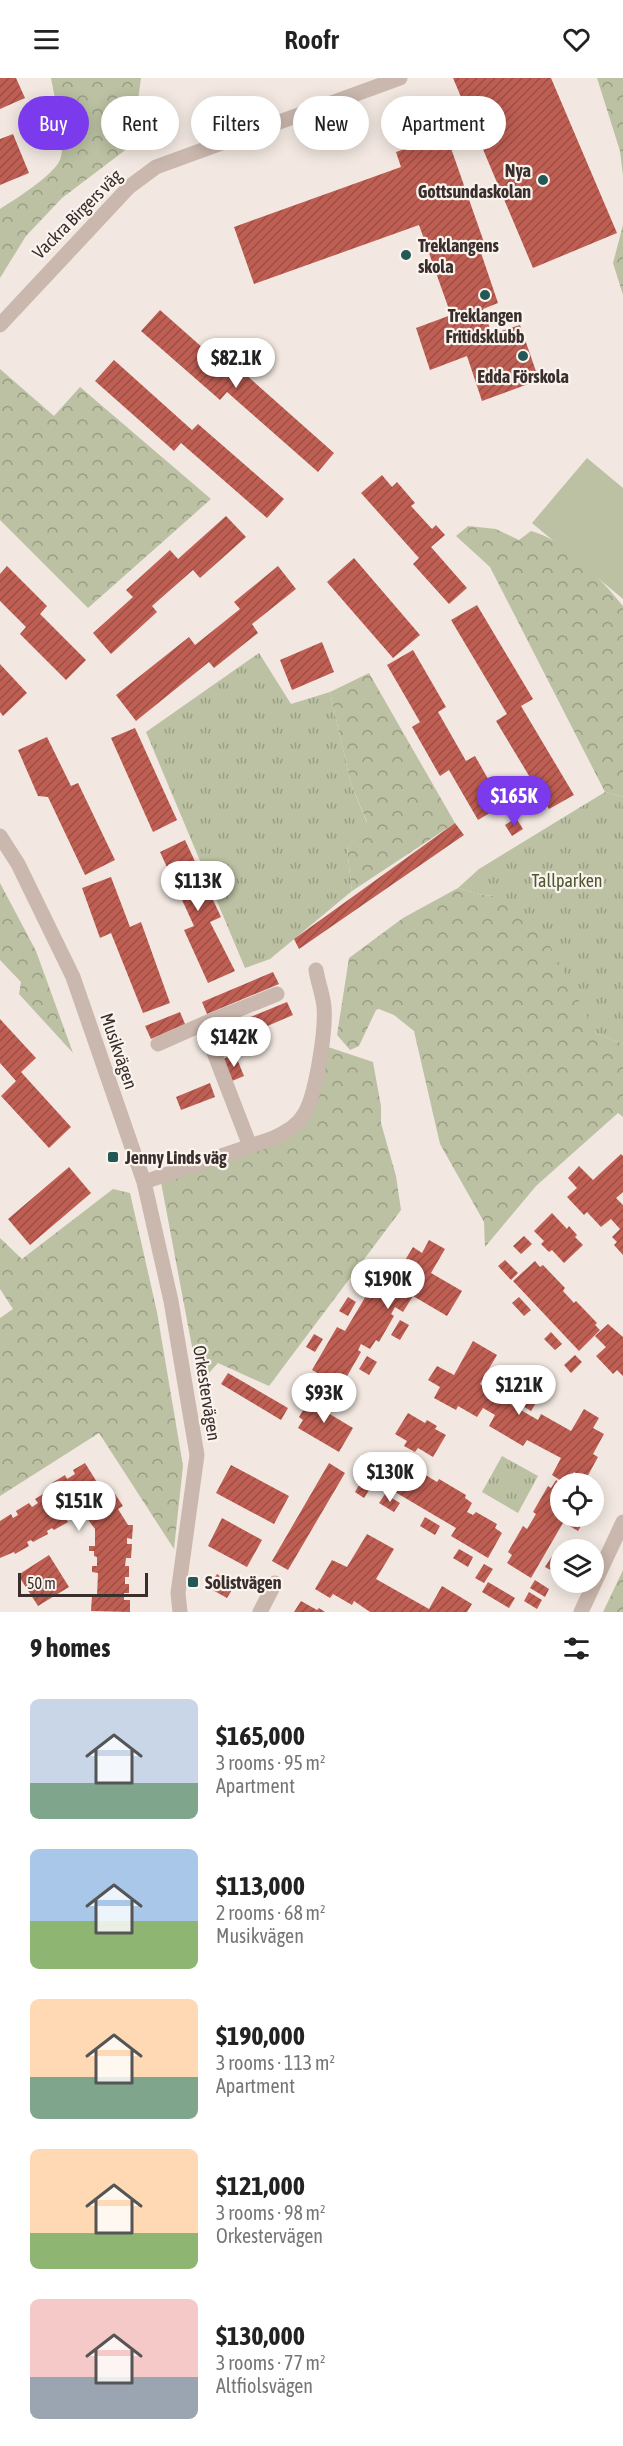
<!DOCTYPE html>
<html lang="en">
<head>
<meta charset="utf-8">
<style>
	body { margin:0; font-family:"Asap Condensed",sans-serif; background:#f6f6f6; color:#222; height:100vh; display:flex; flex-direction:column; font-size:22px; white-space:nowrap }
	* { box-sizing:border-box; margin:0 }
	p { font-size:20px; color:#767676 }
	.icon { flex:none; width:33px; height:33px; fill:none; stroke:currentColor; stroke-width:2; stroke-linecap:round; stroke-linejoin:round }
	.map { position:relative; height:1534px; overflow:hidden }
	.drawer { display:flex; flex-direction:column; background:#fff; flex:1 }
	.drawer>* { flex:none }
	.guide { position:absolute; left:18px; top:18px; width:588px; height:54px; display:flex; gap:12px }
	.fabs { position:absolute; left:550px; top:1395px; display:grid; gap:12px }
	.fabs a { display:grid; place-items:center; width:54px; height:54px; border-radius:50%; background:#fff; box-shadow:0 3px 15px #0003; font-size:30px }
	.scale { position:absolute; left:18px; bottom:15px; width:130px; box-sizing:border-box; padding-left:6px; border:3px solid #392e2b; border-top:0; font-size:16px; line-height:21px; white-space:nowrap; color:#392e2b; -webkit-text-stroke:4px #faf3ee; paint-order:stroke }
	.price { position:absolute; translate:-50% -51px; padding:0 14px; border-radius:21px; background:#fff; color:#222; font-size:20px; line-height:39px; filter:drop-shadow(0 2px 3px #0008) }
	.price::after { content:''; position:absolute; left:50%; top:36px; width:18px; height:14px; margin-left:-9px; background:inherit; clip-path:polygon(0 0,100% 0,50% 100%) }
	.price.current { background:#7c3aed; color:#fff }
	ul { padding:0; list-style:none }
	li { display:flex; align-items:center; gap:18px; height:150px; padding:0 30px }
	li span { display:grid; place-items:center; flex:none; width:168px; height:120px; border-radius:9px; color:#555 }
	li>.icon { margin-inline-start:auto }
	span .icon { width:72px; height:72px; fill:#fffc; stroke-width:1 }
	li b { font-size:26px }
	h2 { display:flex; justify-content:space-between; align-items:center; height:72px; padding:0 30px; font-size:26px }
	.tag { padding:0 21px; border-radius:27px; background:#fff; box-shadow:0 3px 15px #0003; font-size:21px; line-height:54px }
	.tag.current { background:#7c3aed; color:#fff }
	header { display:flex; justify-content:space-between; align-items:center; height:78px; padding:0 30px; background:#fff; font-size:27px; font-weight:600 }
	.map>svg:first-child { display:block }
	.grass { fill:url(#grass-tufts) }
	.forest { fill:url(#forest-crowns) }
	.pitch { fill:#bbc1a2 }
	.building { fill:url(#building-hatch) }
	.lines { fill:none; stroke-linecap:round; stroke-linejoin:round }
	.street { stroke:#cab7ad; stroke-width:15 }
	.poi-dot { fill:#235855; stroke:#faf3ee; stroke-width:2 }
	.labels { text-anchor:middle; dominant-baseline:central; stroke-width:4.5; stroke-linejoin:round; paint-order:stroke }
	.poi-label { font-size:18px; font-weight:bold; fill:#392e2b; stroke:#faf3ee; text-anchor:start }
	.street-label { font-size:18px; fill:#392e2b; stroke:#faf3ee }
	.park-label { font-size:18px; fill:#4d5631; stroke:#faf3ee }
</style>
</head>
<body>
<header><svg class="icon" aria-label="menu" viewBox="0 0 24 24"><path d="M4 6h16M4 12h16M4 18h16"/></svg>Roofr<svg class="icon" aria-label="heart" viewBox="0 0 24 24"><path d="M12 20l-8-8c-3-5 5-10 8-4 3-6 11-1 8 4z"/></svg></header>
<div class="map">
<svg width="623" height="1534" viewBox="0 0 623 1534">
	<defs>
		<pattern id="grass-tufts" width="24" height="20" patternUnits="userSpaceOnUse" patternTransform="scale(1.5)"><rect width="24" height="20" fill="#bbc1a2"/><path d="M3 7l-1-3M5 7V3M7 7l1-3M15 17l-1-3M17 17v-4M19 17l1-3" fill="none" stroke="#999d84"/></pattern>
		<pattern id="forest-crowns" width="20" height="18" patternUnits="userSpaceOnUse" patternTransform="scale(1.5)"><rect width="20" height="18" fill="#bbc1a2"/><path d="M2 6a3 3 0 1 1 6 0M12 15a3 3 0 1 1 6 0" fill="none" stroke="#999d84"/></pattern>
		<pattern id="building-hatch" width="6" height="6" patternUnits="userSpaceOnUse" patternTransform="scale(1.5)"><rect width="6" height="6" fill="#bf5e53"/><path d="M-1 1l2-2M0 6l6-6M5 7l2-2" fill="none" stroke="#9c4e45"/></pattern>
	</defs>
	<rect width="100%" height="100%" fill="#f2e8e1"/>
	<!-- grass -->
	<path class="grass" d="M259 575 291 626 330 614 351 706 367 745 347 771 352 813 270 881 245 890 146 654Z
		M605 714 623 719V966L596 955 496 818 483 817 458 810 479 791Z
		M502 1378 538 1398 518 1435 482 1414Z"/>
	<!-- forest -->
	<path class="forest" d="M51 0H141L132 67 62 120 26 158 0 200V131C17 120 48 101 59 84 68 69 54 18 51 0Z
		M597 0H623V98L620 73Z
		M623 147V217L613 185Z
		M0 291 54 338 80 309 211 421 88 530 0 442Z
		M468 448 496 451 519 462 531 453C564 461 602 502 623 528V719L605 714 490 489 456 458Z
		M369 595 455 745 352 813 347 771 367 744 351 706 330 614Z
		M0 805 36 873 73 975 19 916 21 904 0 882Z
		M458 810 483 817 496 818 540 849 596 955 623 966V1039L618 1035 536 1108 485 1169 484 1144 440 1066 414 953 394 937 379 931 376 932 359 968 350 972 337 957 349 880 403 840Z
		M322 967 373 984 381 1028V1045L396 1098 401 1132 269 1308 218 1285 199 1306 160 1099 302 1040Z
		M113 1111 130 1115 157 1234 183 1388 174 1471 99 1355 0 1418V1240L13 1231 0 1211V1160L22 1181Z
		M623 1492V1534H603Z"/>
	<!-- pitch -->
	<path class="pitch" d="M587 380 623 410V521L532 445Z"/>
	<!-- building -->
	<path class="building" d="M0 0H16L25 20 0 31Z
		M453 0H551L617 155 533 190Z
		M13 56 29 95 0 107V61Z
		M446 56 486 170 480 172 498 225 483 231 492 256 520 247 539 302 482 323 467 278 430 292 416 250 451 237 419 147 254 206 234 149 401 89 396 74Z
		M160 232 238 301 244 295 334 375 318 394 227 314 220 322 141 253Z
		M114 282 192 352 198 346 284 421 267 440 181 365 174 373 95 303Z
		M382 397 392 409 397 404 415 425 411 428 432 451 436 447 445 457 431 469 467 510 449 526 413 486 419 480 361 415Z
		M226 438 246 459 200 500 193 492 152 528 157 534 111 576 93 555 133 519 126 512 170 472 178 481Z
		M354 480 420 557 393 580 327 504Z
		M7 488 47 528 40 536 86 582 66 602 20 556 26 549 0 523V496Z
		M278 488 296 511 252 546 258 555 214 590 209 584 136 643 116 617 189 559 195 567 240 531 234 524Z
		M477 527 533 621 521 628 574 717 549 731 496 643 507 636 451 542Z
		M322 564 334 594 292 612 280 582Z
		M413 572 446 629 438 634 466 683 475 678 503 727 478 742 449 692 440 698 412 649 420 644 387 587Z
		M0 586 27 615 3 638 0 634Z
		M135 650 177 742 153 754 111 660Z
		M47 659 71 708 78 705 115 782 85 797 48 719 38 718 18 672Z
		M516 740 523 751 512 758 505 747Z
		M455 745 464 757 299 871 294 861Z
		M185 762 221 839 210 844 235 893 208 905 184 852 194 848 160 774Z
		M111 799 130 849 141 844 170 925 143 935 111 855 100 860 82 810Z
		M273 894 279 906 207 936 202 924Z
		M287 924 293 937 225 966 219 952Z
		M180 934 185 946 151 961 145 948Z
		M0 941 36 980 21 994 71 1049 49 1070 1 1018 16 1003 0 985Z
		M235 976 244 998 232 1003 223 981Z
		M210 1005 215 1019 181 1032 176 1019Z
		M621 1076 623 1078V1114L616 1120 623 1127V1177L614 1167 617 1164 612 1159 620 1151 611 1141 601 1149 587 1134 584 1137 567 1119 577 1110 568 1100 579 1088 593 1102Z
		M69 1089 91 1115 30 1167 8 1141Z
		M552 1135 567 1151 569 1148 577 1157 575 1159 583 1167 564 1185 552 1172 549 1174 541 1166 544 1163 534 1153Z
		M524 1158 532 1166 521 1176 513 1168Z
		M429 1162 445 1171 431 1195 462 1213 447 1238 413 1218 403 1234 395 1229 391 1236 394 1238 379 1264 376 1262 370 1271 361 1266 358 1272 361 1274 346 1300 342 1298 338 1306 312 1292 337 1249 345 1253 369 1213 389 1224 395 1214 384 1207 396 1186 401 1189 413 1169 422 1175Z
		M505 1182 518 1195 511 1202 498 1188Z
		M535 1183 540 1189 543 1187 565 1210 563 1213 574 1225 576 1223 597 1245 595 1247 600 1252 579 1273 513 1203Z
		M348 1219 356 1224 348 1238 339 1233Z
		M519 1219 531 1232 524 1238 512 1225Z
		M400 1242 409 1247 400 1262 391 1257Z
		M608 1246 623 1259V1298L617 1292 613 1296 596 1278 606 1269 595 1258Z
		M551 1254 562 1266 555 1272 544 1261Z
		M314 1256 323 1261 315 1274 306 1269Z
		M473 1263 497 1277 480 1306 505 1323 538 1342 541 1336 571 1353 584 1331 599 1340 593 1350 604 1356 593 1376 598 1379 586 1401 574 1394 566 1406 552 1397 561 1380 527 1362 523 1368 489 1348 495 1337 483 1330 477 1339 458 1328 456 1332 434 1320 440 1309 428 1302 437 1288 454 1297Z
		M575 1277 582 1284 571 1295 564 1287Z
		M367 1278 377 1284 369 1297 359 1291Z
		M228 1295 288 1330 281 1342 221 1306Z
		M522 1314 537 1323 531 1333 516 1324Z
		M317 1317 333 1326 328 1335 353 1350 339 1374 298 1350 303 1342 299 1339 308 1324 312 1326Z
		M408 1335 425 1345 427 1342 437 1348 435 1351 446 1357 433 1379 418 1370 415 1374 404 1368 407 1363 395 1356Z
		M388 1376 396 1380 398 1378 425 1394 424 1396 437 1404 439 1401 466 1417 465 1420 472 1425 467 1434 473 1437 476 1434 497 1446 495 1450 502 1455 488 1480 451 1458 456 1450 373 1401Z
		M85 1385 105 1417 97 1421 98 1424 115 1416 123 1428 118 1431 128 1447H133L132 1461 127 1460V1466H132L131 1480H126L125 1488H129V1499H125V1506H129V1515H124V1522H130V1534L91 1533 92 1518H97L98 1495 92 1494V1488H97V1479L94 1478V1473H89V1468H95V1451L83 1435V1430L71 1437 70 1435 64 1438 68 1444 54 1452 52 1450 47 1453 48 1456 33 1464 31 1462 27 1464 29 1468 15 1476 14 1474 0 1480V1443L11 1436 13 1440 18 1437 16 1433 29 1425 32 1429 38 1425 35 1421 55 1409 52 1405 65 1397 67 1401 75 1396 73 1392Z
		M329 1385 345 1395 288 1492 272 1483Z
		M231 1387 289 1418 274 1446 216 1415Z
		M363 1400 373 1406 364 1420 355 1414Z
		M556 1402 561 1406V1438H567L531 1500 507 1485 512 1477 508 1474 523 1448 527 1451 536 1436 533 1434 548 1408 551 1410Z
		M385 1416 400 1425 394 1434 379 1425Z
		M573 1438H587L578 1453 568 1447Z
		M425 1439 440 1448 435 1457 420 1448Z
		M222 1440 262 1462 247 1489 208 1468Z
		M367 1456 394 1471 376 1501 429 1531 442 1508 472 1526 467 1534H370L354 1523 352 1527 333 1516 330 1520 315 1511 332 1482 347 1489Z
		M459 1471 473 1479 468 1489 453 1480Z
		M554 1475 561 1479 554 1494 545 1489Z
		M49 1477 69 1509 38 1528 18 1497Z
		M484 1486 493 1491 484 1505 475 1500Z
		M217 1496 235 1507 227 1520 209 1510Z
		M535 1502 549 1511 545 1519 530 1510Z
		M488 1504 515 1520 509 1530 482 1514Z
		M529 1514 542 1522 537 1531 524 1523Z
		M301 1523 317 1532 319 1530 325 1534H294Z"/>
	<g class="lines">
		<!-- street -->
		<path class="street" d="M0 247 129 109 156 89 400 0
			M0 758 18 786 73 899 144 1104 171 1223 197 1377 178 1515 180 1534
			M203 946 277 916
			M158 966 203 946 250 1068
			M144 1104 274 1060C285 1054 296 1049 303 1038 316 1020 326 951 324 929 323 917 318 905 316 892
			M260 1534 275 1505
			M581 1534 623 1444"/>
	</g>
	<!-- markers -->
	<g class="poi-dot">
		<circle cx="543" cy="102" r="6"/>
		<circle cx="406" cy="177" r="6"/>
		<circle cx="485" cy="217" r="6"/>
		<circle cx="523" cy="278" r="6"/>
		<rect x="107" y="1073" width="12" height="12" rx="3"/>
		<rect x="187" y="1498" width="12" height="12" rx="3"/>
	</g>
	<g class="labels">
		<!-- poi labels -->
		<g class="poi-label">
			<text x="531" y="92" text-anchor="end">Nya<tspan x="531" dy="21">Gottsundaskolan</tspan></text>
			<text x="418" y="167">Treklangens<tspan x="418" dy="21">skola</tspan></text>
			<text x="485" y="237" text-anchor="middle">Treklangen<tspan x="485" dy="21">Fritidsklubb</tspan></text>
			<text x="523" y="298" text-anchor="middle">Edda Förskola</text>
			<text x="125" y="1079">Jenny Linds väg</text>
			<text x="205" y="1504">Solistvägen</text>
		</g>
		<!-- street labels -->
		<g class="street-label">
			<text transform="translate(77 136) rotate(-45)">Vackra Birgers väg</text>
			<text transform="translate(119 973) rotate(71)">Musikvägen</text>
			<text transform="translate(207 1315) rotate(81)">Orkestervägen</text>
		</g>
		<!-- park labels -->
		<g class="park-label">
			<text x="567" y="802">Tallparken</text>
		</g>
	</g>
</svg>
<div class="fabs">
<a><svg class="icon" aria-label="locate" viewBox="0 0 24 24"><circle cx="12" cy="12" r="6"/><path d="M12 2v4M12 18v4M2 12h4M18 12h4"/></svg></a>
<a><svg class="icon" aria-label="layers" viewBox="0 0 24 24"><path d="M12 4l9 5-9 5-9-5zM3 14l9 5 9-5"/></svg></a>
</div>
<div class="scale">50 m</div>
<b class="price" style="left:236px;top:311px">$82.1K</b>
<b class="price current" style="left:514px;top:749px">$165K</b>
<b class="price" style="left:198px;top:834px">$113K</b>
<b class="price" style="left:234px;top:990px">$142K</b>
<b class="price" style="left:388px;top:1232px">$190K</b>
<b class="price" style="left:519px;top:1338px">$121K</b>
<b class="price" style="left:324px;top:1346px">$93K</b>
<b class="price" style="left:390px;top:1425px">$130K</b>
<b class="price" style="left:79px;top:1454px">$151K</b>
<div class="guide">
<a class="tag current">Buy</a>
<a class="tag">Rent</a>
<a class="tag">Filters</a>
<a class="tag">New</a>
<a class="tag">Apartment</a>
</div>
</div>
<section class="drawer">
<h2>9 homes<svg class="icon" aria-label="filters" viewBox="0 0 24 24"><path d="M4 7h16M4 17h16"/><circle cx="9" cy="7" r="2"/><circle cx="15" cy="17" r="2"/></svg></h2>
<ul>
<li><span style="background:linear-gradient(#c9d6e8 70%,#7fa58c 0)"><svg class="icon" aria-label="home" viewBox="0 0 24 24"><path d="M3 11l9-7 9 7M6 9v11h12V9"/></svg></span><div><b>$165,000</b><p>3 rooms · 95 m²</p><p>Apartment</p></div></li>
<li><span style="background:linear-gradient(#a9c7e8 60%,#8fb573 0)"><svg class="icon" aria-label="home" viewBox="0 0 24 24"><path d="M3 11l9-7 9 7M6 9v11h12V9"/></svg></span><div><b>$113,000</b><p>2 rooms · 68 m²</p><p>Musikvägen</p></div></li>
<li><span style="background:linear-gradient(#ffd9b3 65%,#7fa58c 0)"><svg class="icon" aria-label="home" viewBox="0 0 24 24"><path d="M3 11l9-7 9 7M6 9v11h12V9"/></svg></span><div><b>$190,000</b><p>3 rooms · 113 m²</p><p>Apartment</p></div></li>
<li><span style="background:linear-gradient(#ffd9b3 70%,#8fb573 0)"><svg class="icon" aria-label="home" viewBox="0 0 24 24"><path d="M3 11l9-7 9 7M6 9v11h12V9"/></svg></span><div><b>$121,000</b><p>3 rooms · 98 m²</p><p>Orkestervägen</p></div></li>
<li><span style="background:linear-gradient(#f6c9c9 65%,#9aa5b1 0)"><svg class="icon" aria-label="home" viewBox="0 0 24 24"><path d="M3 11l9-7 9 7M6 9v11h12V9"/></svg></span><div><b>$130,000</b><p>3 rooms · 77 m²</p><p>Altfiolsvägen</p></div></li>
</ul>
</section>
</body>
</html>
